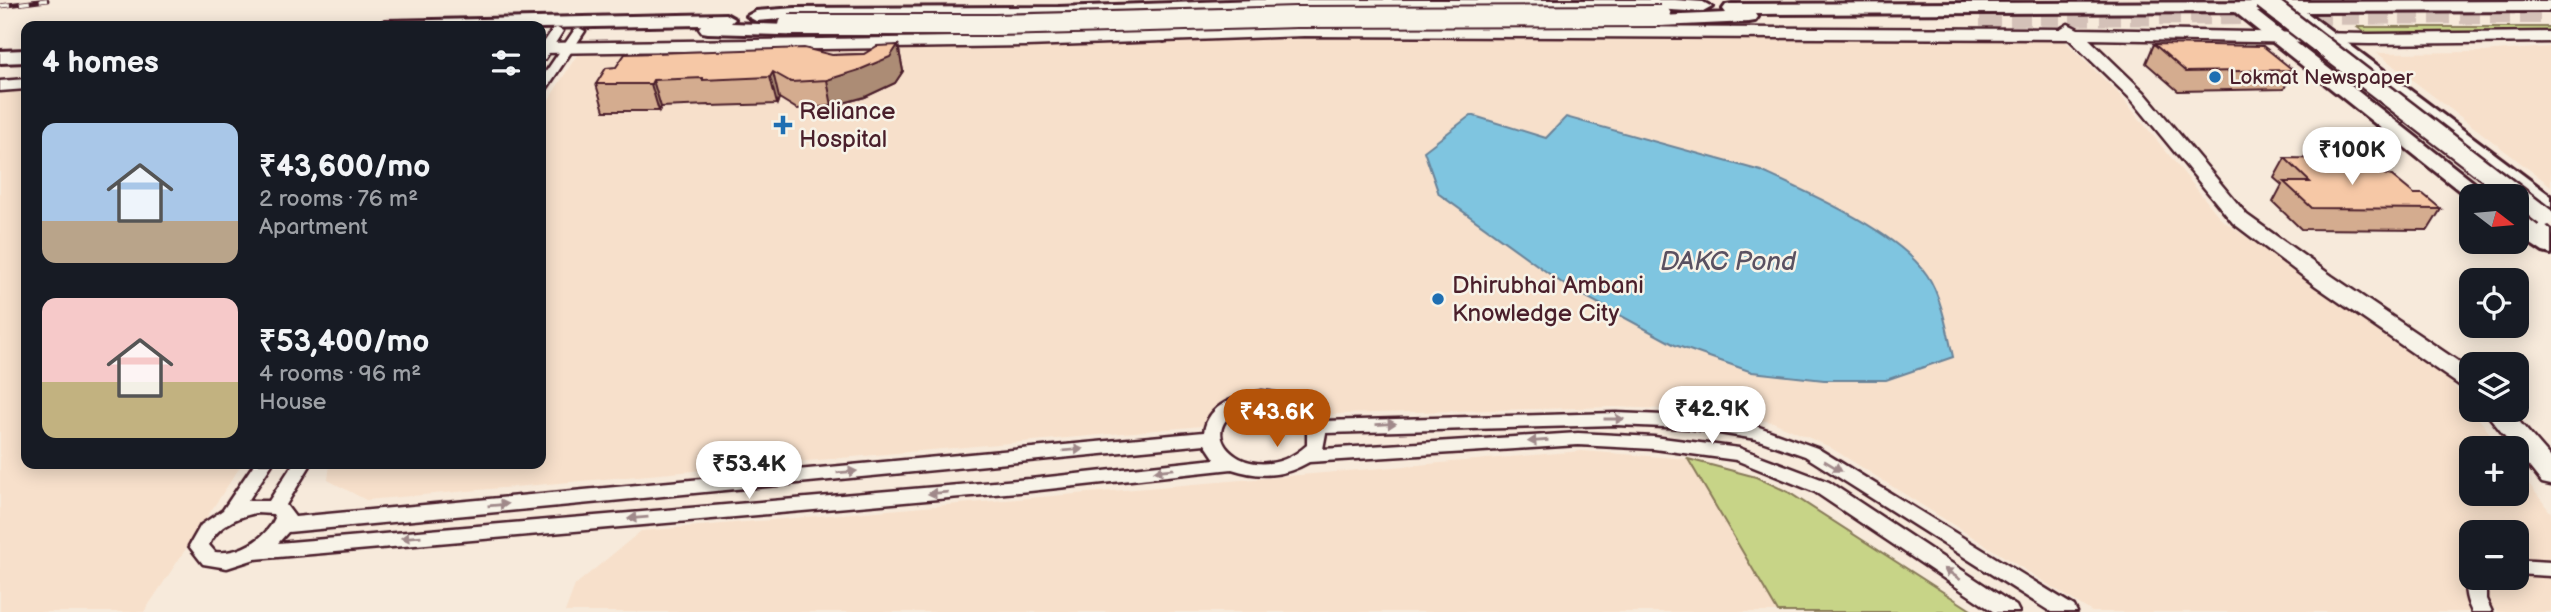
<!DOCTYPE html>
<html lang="en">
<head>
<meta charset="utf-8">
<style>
	body { margin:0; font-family:"Balsamiq Sans",sans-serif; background:#20242c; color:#f1f3f6; height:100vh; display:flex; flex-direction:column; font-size:26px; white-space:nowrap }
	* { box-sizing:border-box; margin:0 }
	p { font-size:23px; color:#9ea1a6 }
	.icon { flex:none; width:38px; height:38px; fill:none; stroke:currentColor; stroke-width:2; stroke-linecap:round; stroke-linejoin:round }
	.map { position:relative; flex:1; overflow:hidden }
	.side { position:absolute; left:21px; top:21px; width:525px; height:448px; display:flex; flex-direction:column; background:#171b24; border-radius:14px; box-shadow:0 4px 18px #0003 }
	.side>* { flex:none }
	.needle { width:46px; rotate:106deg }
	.tools { position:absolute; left:2459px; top:184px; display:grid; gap:14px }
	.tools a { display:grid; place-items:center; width:70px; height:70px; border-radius:14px; background:#171b24; box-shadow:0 4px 18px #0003; font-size:35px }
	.price { position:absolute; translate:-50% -60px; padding:0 16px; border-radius:24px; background:#fff; color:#222; font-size:23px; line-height:46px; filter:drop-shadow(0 2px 4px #0008) }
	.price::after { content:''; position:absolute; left:50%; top:42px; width:21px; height:16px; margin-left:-10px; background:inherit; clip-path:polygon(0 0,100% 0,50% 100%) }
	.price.active { background:#b45309; color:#fff }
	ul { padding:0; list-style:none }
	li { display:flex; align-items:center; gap:21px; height:175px; padding:0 21px }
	li span { display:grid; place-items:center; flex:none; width:196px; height:140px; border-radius:14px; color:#555 }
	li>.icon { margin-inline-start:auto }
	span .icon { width:84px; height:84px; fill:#fffc; stroke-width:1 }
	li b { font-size:30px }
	h2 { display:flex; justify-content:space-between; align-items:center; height:84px; padding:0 21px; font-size:30px }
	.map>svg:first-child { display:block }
	.built { fill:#f7e0cb; fill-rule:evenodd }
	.green { fill:#c7d487; stroke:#887a59; stroke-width:2 }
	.water { fill:#7fc5e0; stroke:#6a8398; stroke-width:2 }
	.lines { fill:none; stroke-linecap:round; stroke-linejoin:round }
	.primary-tunnel { stroke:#d4c1b8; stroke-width:20; stroke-dasharray:20 10; stroke-linecap:butt }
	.street-casing { stroke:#4a1f2b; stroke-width:5 }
	.secondary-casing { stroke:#4a1f2b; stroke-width:5 }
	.primary-casing { stroke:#4a1f2b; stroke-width:6 }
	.street { fill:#f7f3e8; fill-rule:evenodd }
	.secondary { fill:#f7f3e8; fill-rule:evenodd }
	.primary { fill:#f7f3e8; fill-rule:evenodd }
	.rail-casing { stroke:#4a1f2b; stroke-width:5 }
	.rail { stroke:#f7f3e8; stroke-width:3.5; stroke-dasharray:10; stroke-linecap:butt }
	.secondary-bridge-casing { stroke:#4a1f2b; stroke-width:23; stroke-linecap:butt }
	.primary-bridge-casing { stroke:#4a1f2b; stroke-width:24; stroke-linecap:butt }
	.secondary-bridge { stroke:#f7f3e8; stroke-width:18 }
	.primary-bridge { stroke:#f7f3e8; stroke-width:20 }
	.wall { fill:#d4ac8f; stroke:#4a1f2b; stroke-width:2 }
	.shaded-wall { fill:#ac8c74; stroke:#4a1f2b; stroke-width:2 }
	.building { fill:#f6c8a6; stroke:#4a1f2b; stroke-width:2 }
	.oneway { fill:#a0898a }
	.poi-dot { fill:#1f6fb2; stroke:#f7f3e8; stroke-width:2.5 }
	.labels { text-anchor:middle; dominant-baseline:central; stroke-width:5; stroke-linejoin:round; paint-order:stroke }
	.far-poi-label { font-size:21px; fill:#4a1f2b; stroke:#f7f3e8; text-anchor:start }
	.poi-label { font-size:24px; fill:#4a1f2b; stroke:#f7f3e8; text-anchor:start }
	.water-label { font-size:26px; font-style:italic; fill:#5a5161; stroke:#f7f3e8 }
</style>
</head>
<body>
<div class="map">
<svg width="2551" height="612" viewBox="0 0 2551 612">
	<rect width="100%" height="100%" fill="#f7eadb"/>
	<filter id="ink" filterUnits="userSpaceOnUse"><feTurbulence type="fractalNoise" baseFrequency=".0143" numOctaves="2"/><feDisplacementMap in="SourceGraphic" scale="14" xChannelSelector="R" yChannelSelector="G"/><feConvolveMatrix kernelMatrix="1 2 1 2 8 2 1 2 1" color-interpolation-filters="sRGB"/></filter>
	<g filter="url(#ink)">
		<!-- built -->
		<path class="built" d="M1306 37 2065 41 2120 95 2222 220 2447 377 2501 448H2471V494H2516L2517 468 2551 513V612H2498L2495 609 2480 612H2092L1828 446 1773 422 1694 410 1614 407 1337 414 366 500 328 480 330 464H541V112L577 55 1028 47ZM2471 532H2516V578H2471Z
			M2551 47V186L2377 53 2482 52Z
			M26 91V464H242L144 612H0V93Z
			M1582 451 1688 459 1778 612H565L575 585 641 531Z"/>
		<!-- green -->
		<path class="green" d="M2357 27H2551V32L2365 33Z
			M1688 459 1756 477 1788 492 1974 612H1778Z"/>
		<!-- water -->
		<path class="water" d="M1471 115 1546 138 1566 117 1761 171C1809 193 1898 232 1927 275 1941 295 1948 334 1953 357L1886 380H1824L1752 372 1675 345 1566 286 1439 194 1424 151Z"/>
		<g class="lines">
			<!-- primary-tunnel -->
			<path class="primary-tunnel" d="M1980 16 2551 14"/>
			<defs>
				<path id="street" d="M557 28 563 31 545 59 541 60V47L553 29Z
					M579 28 585 31 545 91 541 92V79L575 29Z
					M1262 391C1286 394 1310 399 1323 421L1616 413 1688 416 1759 427 1817 448 2074 606 2077 612H2051L1805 456 1756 439 1688 428 1616 425 1326 433 1323 449 1578 433 1654 437 1739 448 1829 482 2016 606 2019 612H1994L1815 492 1736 460 1654 449 1578 445 1309 462C1283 477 1260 478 1232 469L1030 491 255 559 227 568 203 564 189 546 201 525 223 510 254 464H272L248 501H269L293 464H311L286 505 295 517 1204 432C1208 403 1238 396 1262 391ZM1262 403C1280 404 1298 408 1307 425V445C1247 499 1174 419 1262 403ZM1205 444 1215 459 1030 479 278 543 288 532ZM256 513 273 514 275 518C266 539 238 555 215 552L209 545C217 526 237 517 256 513Z
					M2516 560 2551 562V576L2516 574Z
					M2471 572V578H2486V599L2492 612H2472C2466 600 2461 582 2471 572Z"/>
				<path id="secondary" d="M2068 24 2078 29 2370 34 2551 32V42L2370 44 2089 39 2144 92 2247 215 2332 276 2471 370V389L2462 387 2316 286 2233 223 2132 100 2069 39 1304 36 1027 46 541 53V43L1027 36 1304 26 2060 29Z
					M26 79V89L0 91V81Z
					M2516 204 2523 206 2551 230V247L2543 246 2516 221Z
					M2484 410H2509L2551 458V485L2542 483Z"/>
				<path id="primary" d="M1257 0H1675L1703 2 1712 7 1703 12 1655 9H1294L1171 13 1173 36 1164 41 1155 36 1154 14 1058 17 795 18 756 21 747 16 756 11 795 8 1058 7Z
					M2551 1V11L2306 12 2551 196V214L2543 212 2284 12H2257L2491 196H2471V200L2235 12 1756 14 1758 17 1755 21 1749 22 1638 27 1629 22 1638 17 1726 13 1723 9 1726 5 1732 4Z
					M726 14 735 19 731 23 814 26 823 31 814 36 708 33 702 32 699 28 701 25 541 28 376 26 385 21Z
					M26 50V62L0 63V51Z
					M2516 217 2551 237V254L2543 252 2516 234Z"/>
			</defs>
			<!-- street casing -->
			<use href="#street" class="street-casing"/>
			<!-- secondary casing -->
			<use href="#secondary" class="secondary-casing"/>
			<!-- primary casing -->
			<use href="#primary" class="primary-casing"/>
			<!-- street -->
			<use href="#street" class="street"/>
			<!-- secondary -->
			<use href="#secondary" class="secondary"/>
			<!-- primary -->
			<use href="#primary" class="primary"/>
			<defs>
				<path id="rail" d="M0 6 47 0"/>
			</defs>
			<!-- rail casing -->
			<use href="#rail" class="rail-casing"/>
			<!-- rail -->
			<use href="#rail" class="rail"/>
			<defs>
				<path id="secondary-bridge" d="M2263 0 2545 217"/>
				<path id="primary-bridge" d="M789 25H994L1296 17 1661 16"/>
			</defs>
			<!-- secondary-bridge casing -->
			<use href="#secondary-bridge" class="secondary-bridge-casing"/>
			<!-- primary-bridge casing -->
			<use href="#primary-bridge" class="primary-bridge-casing"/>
			<!-- secondary-bridge -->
			<use href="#secondary-bridge" class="secondary-bridge"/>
			<!-- primary-bridge -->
			<use href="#primary-bridge" class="primary-bridge"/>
		</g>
		<!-- wall -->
		<path class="wall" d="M2154 44 2293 70 2284 89 2178 91 2146 63Z
			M898 45 903 71 895 83 865 97 832 106 797 109 779 98 777 104 710 106 709 105 661 107 659 111H604L596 84 832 55 864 54Z
			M2285 158 2343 163 2414 194 2441 209 2428 230 2301 229 2273 202 2282 185 2274 178Z"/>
		<!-- shaded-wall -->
		<path class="shaded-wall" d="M898 45 903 71 895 83 865 97 832 106 827 80Z
			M773 72 779 98 777 104 770 77Z
			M653 80 661 107 659 111 651 84Z"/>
		<!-- building -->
		<path class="building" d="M2154 44 2263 46 2293 70 2186 72Z
			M898 45 890 57 859 70 827 80 791 82 773 72 770 77 703 80V78L653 80 651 84H596L606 68 616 67 625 54 804 48 832 55 864 54 877 46Z
			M2285 158 2339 159 2343 163 2392 176 2414 194H2423L2441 209 2312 208 2284 182H2310Z"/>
		<!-- one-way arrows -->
		<defs><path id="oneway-solid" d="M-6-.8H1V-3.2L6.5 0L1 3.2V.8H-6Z" transform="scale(1.75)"/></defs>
		<g class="oneway">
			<use href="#oneway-solid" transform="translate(1614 419)"/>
			<use href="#oneway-solid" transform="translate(1386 424) rotate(-3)"/>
			<use href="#oneway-solid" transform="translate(1538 441) rotate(176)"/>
			<use href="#oneway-solid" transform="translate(1073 450) rotate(-5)"/>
			<use href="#oneway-solid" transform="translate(1833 466) rotate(31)"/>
			<use href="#oneway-solid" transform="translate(1164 470) rotate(174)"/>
			<use href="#oneway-solid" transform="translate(847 472) rotate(-5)"/>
			<use href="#oneway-solid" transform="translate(938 493) rotate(175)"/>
			<use href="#oneway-solid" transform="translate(498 505) rotate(-5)"/>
			<use href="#oneway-solid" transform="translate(638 518) rotate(175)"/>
			<use href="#oneway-solid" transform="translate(411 537) rotate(175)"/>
			<use href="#oneway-solid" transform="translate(1952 574) rotate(-146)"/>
		</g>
	</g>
	<!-- markers -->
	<g class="poi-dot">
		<circle cx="2215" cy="77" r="7"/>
		<path d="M779.5 114.5h7v7h7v7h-7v7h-7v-7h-7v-7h7z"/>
		<circle cx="1438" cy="299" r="7"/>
	</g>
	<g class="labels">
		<!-- far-poi labels -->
		<g class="far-poi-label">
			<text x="2229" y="77">Lokmat Newspaper</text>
		</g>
		<!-- poi labels -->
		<g class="poi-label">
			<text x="799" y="111">Reliance<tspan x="799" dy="28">Hospital</tspan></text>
			<text x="1452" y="285">Dhirubhai Ambani<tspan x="1452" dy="28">Knowledge City</tspan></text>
		</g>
		<!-- water labels -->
		<g class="water-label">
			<text x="1728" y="262">DAKC Pond</text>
		</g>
	</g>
</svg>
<div class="tools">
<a><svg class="needle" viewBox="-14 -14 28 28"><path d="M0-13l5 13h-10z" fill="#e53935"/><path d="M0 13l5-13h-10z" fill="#9ea1a6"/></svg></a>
<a><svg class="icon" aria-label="locate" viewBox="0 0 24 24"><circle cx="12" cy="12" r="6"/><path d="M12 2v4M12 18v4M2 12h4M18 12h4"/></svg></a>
<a><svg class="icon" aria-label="layers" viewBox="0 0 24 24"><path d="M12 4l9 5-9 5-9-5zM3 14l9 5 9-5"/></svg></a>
<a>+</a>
<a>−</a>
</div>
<b class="price" style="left:2352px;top:187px">₹100K</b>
<b class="price" style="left:1712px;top:446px">₹42.9K</b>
<b class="price active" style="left:1277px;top:449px">₹43.6K</b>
<b class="price" style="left:749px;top:501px">₹53.4K</b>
<section class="side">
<h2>4 homes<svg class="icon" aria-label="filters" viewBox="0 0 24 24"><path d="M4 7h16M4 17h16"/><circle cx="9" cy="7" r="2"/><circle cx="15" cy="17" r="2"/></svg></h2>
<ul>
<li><span style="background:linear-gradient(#a9c7e8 70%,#b9a48a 0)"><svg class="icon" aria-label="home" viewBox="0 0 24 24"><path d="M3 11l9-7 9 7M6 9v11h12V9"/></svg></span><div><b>₹43,600/mo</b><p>2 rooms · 76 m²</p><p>Apartment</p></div></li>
<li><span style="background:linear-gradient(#f6c9c9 60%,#c2b280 0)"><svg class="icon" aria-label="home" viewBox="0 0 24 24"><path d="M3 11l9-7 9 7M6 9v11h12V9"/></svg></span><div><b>₹53,400/mo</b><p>4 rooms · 96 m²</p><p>House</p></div></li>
</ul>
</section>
</div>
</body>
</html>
